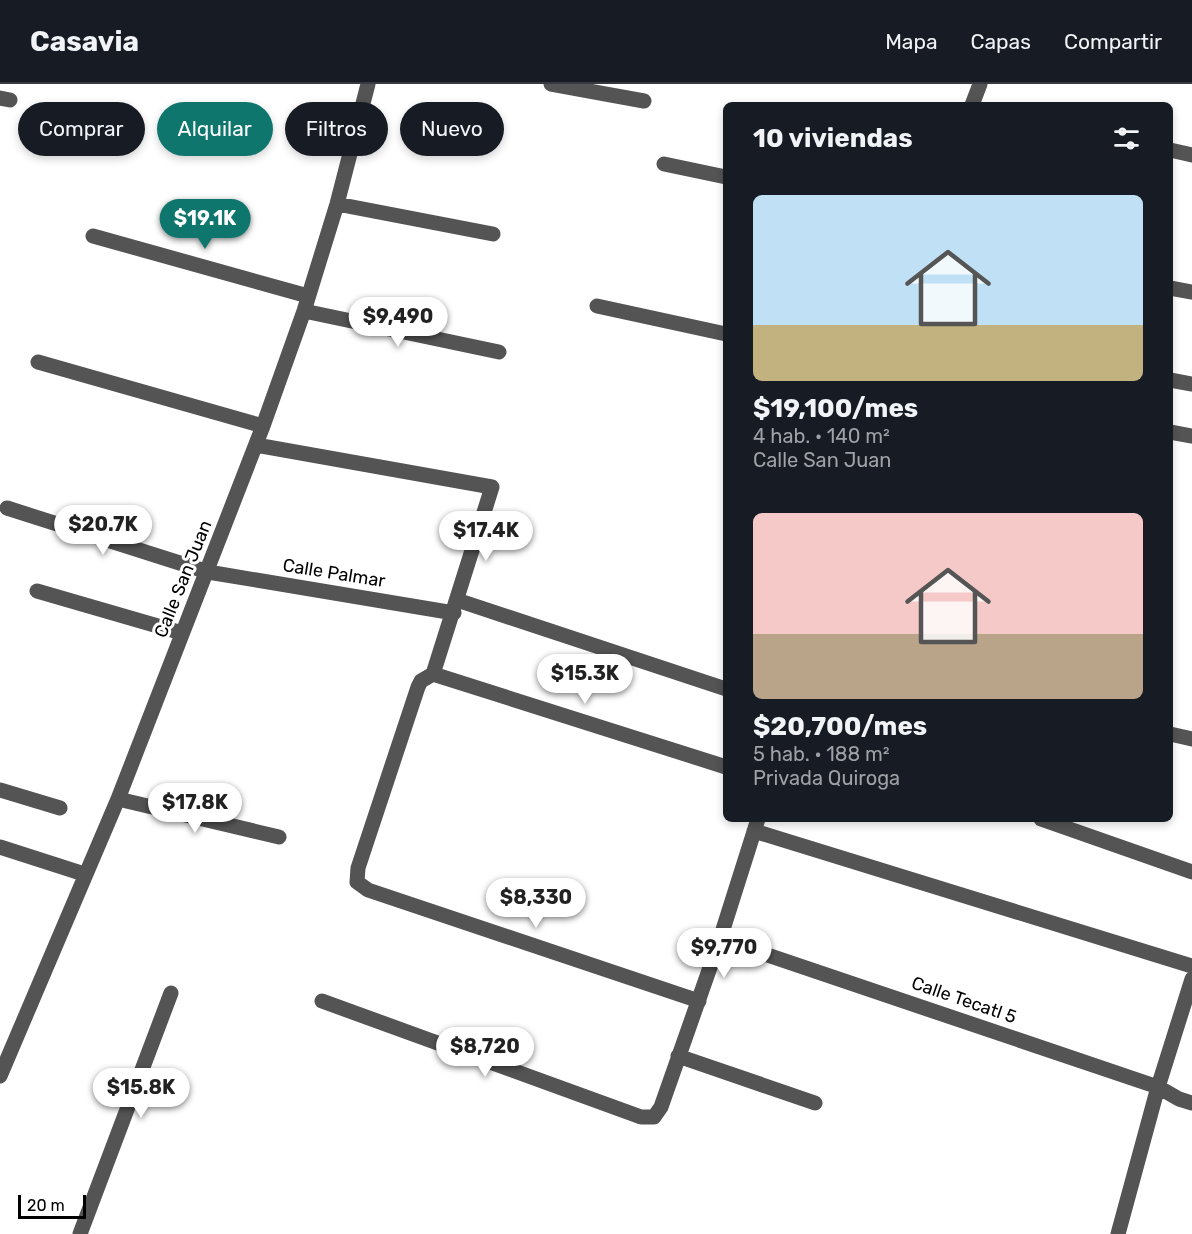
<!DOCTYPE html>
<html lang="es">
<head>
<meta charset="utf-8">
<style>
	body { margin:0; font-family:Rubik,sans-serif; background:#20242c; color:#f1f3f6; height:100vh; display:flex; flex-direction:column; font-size:22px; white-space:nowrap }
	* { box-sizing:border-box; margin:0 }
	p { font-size:20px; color:#9ea1a6 }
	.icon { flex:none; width:33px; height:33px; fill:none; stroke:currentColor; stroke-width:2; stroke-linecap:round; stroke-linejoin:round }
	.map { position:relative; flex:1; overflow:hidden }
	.sheet { position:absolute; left:723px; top:18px; width:450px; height:720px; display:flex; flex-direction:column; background:#171b24; border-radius:9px; box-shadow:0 3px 9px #0003 }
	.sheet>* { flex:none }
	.guide { position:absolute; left:18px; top:18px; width:570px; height:54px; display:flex; gap:12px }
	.scale { position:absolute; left:18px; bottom:15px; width:68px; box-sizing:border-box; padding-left:6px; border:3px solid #000; border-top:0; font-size:16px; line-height:21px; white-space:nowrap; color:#000; -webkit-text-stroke:4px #fff; paint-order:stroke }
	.price { position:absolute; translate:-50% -51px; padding:0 14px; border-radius:21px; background:#fff; color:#222; font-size:20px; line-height:39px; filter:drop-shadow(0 2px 3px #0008) }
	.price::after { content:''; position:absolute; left:50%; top:36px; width:18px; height:14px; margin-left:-9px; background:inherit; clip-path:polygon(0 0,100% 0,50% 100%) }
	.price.selected { background:#0f766e; color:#fff }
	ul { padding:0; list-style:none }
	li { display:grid; align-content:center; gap:12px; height:318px; padding:0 30px }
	li span { display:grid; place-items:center; height:186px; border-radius:9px; color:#555 }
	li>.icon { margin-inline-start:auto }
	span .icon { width:108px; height:108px; fill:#fffc; stroke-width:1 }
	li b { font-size:26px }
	h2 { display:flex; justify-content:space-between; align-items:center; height:72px; padding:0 30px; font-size:26px }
	.chip { padding:0 21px; border-radius:27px; background:#171b24; box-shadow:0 3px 9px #0003; font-size:21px; line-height:54px }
	.chip.selected { background:#0f766e; color:#fff }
	header { display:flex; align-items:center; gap:36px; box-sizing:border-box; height:84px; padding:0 30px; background:#171b24; border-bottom:2px solid #363941 }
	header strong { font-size:28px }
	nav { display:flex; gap:33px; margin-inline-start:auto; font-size:21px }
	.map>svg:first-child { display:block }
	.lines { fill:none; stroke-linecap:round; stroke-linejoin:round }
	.minor { stroke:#545454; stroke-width:15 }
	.labels { text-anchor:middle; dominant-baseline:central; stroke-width:6; stroke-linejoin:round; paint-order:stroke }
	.street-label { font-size:18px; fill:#000; stroke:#fff }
</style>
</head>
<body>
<header>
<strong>Casavia</strong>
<nav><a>Mapa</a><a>Capas</a><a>Compartir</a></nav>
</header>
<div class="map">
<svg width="1192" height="1150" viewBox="0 0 1192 1150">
	<rect width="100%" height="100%" fill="#fff"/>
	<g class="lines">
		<!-- minor -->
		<path class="minor" d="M551 0 644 17
			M0 14 10 16
			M972 21 980 0
			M1170 66 1192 71
			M664 80 726 93
			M337 120 493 150
			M93 152 308 212
			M1170 204 1192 208
			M597 222 726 250
			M304 227 499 268
			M38 278 263 342
			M1170 296 1192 300
			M1170 348 1192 352
			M256 361 492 403 433 590 421 597 418 603 358 784 357 798 368 806 699 917
			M7 424 208 488 454 529
			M37 507 182 549
			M457 516 726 605
			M433 590 726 683
			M1170 650 1192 655
			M0 706 60 724
			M118 715 279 753
			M1041 735 1192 788
			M754 747 1192 882
			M0 763 84 790
			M720 855 1158 1003 1179 1015 1192 1019
			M322 917 641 1033H654L661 1023 720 855 758 735
			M678 972 815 1019
			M0 992 118 715 263 342 304 227 337 120 368 0
			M80 1150 171 909
			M1118 1150 1158 1003 1192 895"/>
	</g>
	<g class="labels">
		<!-- street labels -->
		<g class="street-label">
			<text transform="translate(334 489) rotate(9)">Calle Palmar</text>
			<text transform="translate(183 495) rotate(-68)">Calle San Juan</text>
			<text transform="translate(964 916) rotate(19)">Calle Tecatl 5</text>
		</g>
	</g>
</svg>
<div class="scale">20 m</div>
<b class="price selected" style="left:205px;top:166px">$19.1K</b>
<b class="price" style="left:398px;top:264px">$9,490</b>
<b class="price" style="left:103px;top:472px">$20.7K</b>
<b class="price" style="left:486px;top:478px">$17.4K</b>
<b class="price" style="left:585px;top:621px">$15.3K</b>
<b class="price" style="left:195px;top:750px">$17.8K</b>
<b class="price" style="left:536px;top:845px">$8,330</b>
<b class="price" style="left:724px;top:895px">$9,770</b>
<b class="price" style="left:485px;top:994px">$8,720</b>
<b class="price" style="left:141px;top:1035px">$15.8K</b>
<div class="guide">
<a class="chip">Comprar</a>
<a class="chip selected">Alquilar</a>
<a class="chip">Filtros</a>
<a class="chip">Nuevo</a>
</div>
<section class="sheet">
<h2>10 viviendas<svg class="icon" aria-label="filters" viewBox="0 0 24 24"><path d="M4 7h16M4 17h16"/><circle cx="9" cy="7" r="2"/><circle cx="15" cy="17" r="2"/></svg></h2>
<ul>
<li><span style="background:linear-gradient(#bfe0f5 70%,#c2b280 0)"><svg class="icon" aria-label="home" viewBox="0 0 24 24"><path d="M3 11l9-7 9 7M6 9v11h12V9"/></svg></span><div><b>$19,100/mes</b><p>4 hab. · 140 m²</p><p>Calle San Juan</p></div></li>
<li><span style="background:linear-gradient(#f6c9c9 65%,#b9a48a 0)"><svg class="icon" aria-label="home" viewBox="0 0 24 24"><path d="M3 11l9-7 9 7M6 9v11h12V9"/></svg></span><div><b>$20,700/mes</b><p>5 hab. · 188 m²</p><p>Privada Quiroga</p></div></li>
</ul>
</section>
</div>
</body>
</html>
